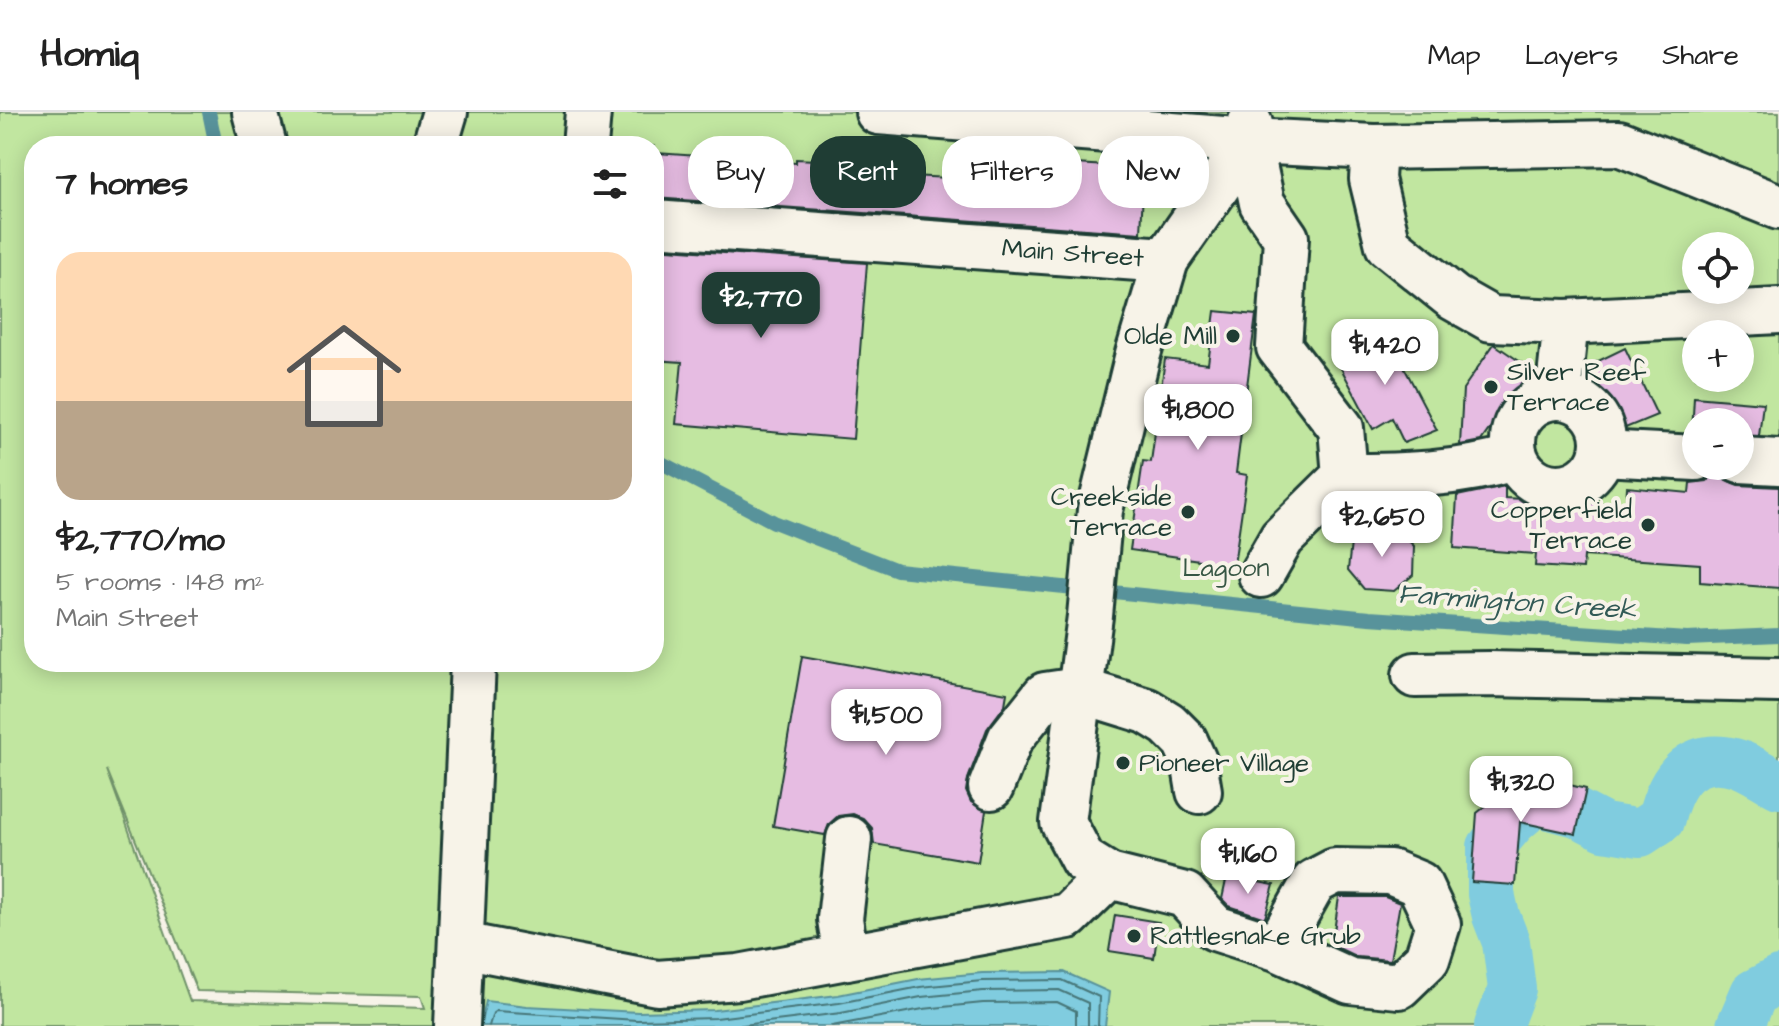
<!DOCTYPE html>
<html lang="en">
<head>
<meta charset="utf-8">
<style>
	body { margin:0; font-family:"Architects Daughter",sans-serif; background:#f6f6f6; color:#222; height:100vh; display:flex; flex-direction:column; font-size:30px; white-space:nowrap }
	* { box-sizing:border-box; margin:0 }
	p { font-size:26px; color:#767676 }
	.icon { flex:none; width:44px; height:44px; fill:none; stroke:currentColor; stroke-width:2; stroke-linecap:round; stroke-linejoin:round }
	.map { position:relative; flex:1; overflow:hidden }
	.side { position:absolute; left:24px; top:24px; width:640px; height:536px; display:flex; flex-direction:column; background:#fff; border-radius:32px; box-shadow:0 4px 20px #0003 }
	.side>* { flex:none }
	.hud { position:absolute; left:688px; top:24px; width:760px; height:72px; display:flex; gap:16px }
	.controls { position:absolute; left:1682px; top:120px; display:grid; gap:16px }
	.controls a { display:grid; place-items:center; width:72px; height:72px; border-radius:50%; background:#fff; box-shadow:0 4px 20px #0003; font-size:40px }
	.price { position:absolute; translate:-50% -68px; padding:0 18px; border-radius:16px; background:#fff; color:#222; font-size:26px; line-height:52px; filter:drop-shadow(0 2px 4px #0008) }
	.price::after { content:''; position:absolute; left:50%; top:48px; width:24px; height:18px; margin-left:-12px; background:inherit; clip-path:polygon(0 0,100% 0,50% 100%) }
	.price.on { background:#1f3d34; color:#fff }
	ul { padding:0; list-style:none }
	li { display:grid; align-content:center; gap:16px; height:424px; padding:0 32px }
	li span { display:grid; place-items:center; height:248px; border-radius:24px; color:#555 }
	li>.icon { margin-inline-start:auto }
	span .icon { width:144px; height:144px; fill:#fffc; stroke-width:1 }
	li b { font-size:34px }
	h2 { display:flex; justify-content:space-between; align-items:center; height:96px; padding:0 32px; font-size:34px }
	.tag { padding:0 28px; border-radius:32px; background:#fff; box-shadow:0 4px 20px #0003; font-size:28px; line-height:72px }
	.tag.on { background:#1f3d34; color:#fff }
	header { display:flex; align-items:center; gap:48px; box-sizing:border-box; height:112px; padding:0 40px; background:#fff; border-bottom:2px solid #e0e0e0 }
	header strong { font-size:38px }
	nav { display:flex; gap:44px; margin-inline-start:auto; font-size:28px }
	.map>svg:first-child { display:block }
	.green { fill:#c1e6a0; stroke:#70926a; stroke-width:2; fill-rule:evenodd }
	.water { fill:#80ccdf; stroke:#59939b; stroke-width:2 }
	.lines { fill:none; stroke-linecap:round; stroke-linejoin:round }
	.shore { stroke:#467678; stroke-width:2 }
	.stream { stroke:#59939b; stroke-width:14 }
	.canal { stroke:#80ccdf; stroke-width:48 }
	.building { fill:#e6bce2; stroke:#1f3d34; stroke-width:2 }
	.minor-casing { stroke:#1f3d34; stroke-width:50 }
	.minor { stroke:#f7f3e8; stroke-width:44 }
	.poi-dot { fill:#1f3d34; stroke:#f7f3e8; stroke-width:3 }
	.labels { text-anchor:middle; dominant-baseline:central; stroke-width:8; stroke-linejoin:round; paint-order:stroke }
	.street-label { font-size:26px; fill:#1f3d34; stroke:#f7f3e8 }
	.poi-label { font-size:26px; fill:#1f3d34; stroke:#f7f3e8; text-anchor:end }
	.park-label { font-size:26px; fill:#375644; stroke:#f7f3e8 }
	.water-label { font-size:28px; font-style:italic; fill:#325a56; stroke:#f7f3e8 }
</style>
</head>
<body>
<header>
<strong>Homiq</strong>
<nav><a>Map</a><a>Layers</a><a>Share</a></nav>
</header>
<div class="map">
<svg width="1779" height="914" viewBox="0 0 1779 914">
	<rect width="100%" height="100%" fill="#f7f3e8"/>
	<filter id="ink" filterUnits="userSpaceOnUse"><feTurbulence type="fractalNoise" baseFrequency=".0125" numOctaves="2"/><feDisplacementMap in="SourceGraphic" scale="16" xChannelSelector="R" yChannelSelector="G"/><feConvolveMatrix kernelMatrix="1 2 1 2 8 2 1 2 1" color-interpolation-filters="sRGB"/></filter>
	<g filter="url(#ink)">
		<!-- green -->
		<path class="green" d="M0 0H1779V914H0ZM34 34H654V550H34ZM1696 134H1740V178H1696ZM1696 222H1740V266H1696ZM1696 310H1740V354H1696ZM107 658 197 879 421 884 425 896 190 889Z"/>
		<!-- water -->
		<path class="water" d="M1064 860 1109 880 1105 914H480L486 889 527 894 638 900 715 898 838 883 918 867 982 861Z"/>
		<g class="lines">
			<!-- shore -->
			<path class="shore" d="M489 914 493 901 496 899 637 908 716 906 839 891 920 875 982 869 1062 868 1099 885 1098 914
				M735 914 841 901 921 885 983 879 1059 878 1088 891V914
				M832 914 923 897 983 891 1057 890 1076 899V914"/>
			<!-- stream -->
			<path class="stream" d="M209 0 216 34
				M654 347 774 410 897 458 1369 506 1687 527 1779 523"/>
			<!-- canal -->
			<path class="canal" d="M1498 914 1512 877 1506 830 1496 804 1491 782V735L1513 709 1535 690 1577 701 1604 715 1640 721 1661 707C1670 668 1690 639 1734 650 1749 654 1765 665 1779 673
				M1740 914 1754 881 1779 868"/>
		</g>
		<!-- building -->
		<path class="building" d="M656 41 796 51V47L875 51 874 62 985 68 986 47 1144 56 1141 121 654 86Z
			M654 136 867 151 853 327 676 312 682 250 654 248Z
			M1215 199 1256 203 1236 361 1247 363 1234 453 1130 438 1143 349 1151 350 1165 247 1208 252Z
			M1384 217 1437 318 1404 331 1392 306 1373 317 1334 243Z
			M1494 232 1531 257 1481 329 1460 333 1463 277Z
			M1625 236 1657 303 1623 317 1588 254Z
			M1694 285 1763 291 1759 324 1740 323V310H1696V321H1692Z
			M1717 358 1726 368 1738 373 1779 375V476L1700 470V452L1584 444 1583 457 1535 454 1536 442 1454 436 1457 384 1505 374V386L1626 393 1627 375 1689 381 1690 371 1707 369Z
			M1370 416H1395L1414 434 1413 463 1394 479 1364 477 1348 458 1351 431Z
			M802 544 1007 581 1005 593 987 617 968 667 966 679 971 690 986 699 978 750 874 732 872 716 863 706 853 702 838 704 829 712 825 723 773 714Z
			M1525 662 1586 677 1576 722 1520 710 1515 773 1472 770 1477 701Z
			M1227 764 1274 773 1265 806 1229 794 1222 787Z
			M1339 785H1385L1400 791 1390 848 1357 845 1332 833Z
			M1115 803 1159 810 1154 846 1109 839Z"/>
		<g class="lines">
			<defs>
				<g id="minor">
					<path d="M255 0 264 34"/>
					<path d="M878 0 1249 29 1374 35 1372 67 1388 133 1454 186 1491 207 1566 210 1558 284"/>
					<path d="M1250 12 1249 29 1262 91 1286 126 1279 235 1341 316 1345 364 1282 426 1261 463"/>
					<path d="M435 34 445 0"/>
					<path d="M585 34 588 0"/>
					<path d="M1374 35 1619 31 1779 95"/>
					<path id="s1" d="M654 111 1166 148 1249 29"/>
					<path d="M1166 148 1138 242 1100 398 1090 504 1063 710 1083 748 1109 764 1185 783 1215 816 1277 836 1350 869 1399 874 1427 847 1438 812 1419 772 1390 760 1335 759 1314 770 1277 836"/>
					<path d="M1566 210 1779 199"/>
					<circle cx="1558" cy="330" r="45"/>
					<path d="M1602 341 1696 346"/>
					<path d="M1740 348 1779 350"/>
					<path d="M1345 364C1403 364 1458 363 1514 346"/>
					<path d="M1415 563 1489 562 1779 568"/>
					<path d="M991 675 1010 627 1045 583 1079 578 1147 599 1168 612 1185 629 1194 649 1199 679"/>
					<path d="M462 833 657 871 739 865 1068 804 1109 764"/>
					<path d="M846 845 840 807 849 727"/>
					<path d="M457 914 473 550"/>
				</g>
			</defs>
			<!-- minor casing -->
			<use href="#minor" class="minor-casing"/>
			<!-- minor -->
			<use href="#minor" class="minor"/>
		</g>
	</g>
	<!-- markers -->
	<g class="poi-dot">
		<circle cx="1233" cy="224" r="8"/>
		<circle cx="1491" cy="275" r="8"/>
		<circle cx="1188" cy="400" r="8"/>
		<circle cx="1648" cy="413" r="8"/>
		<circle cx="1123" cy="651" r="8"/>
		<circle cx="1134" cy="824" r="8"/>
	</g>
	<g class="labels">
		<!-- street labels -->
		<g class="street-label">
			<text stroke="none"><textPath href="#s1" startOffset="420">Main Street</textPath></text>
		</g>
		<!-- poi labels -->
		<g class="poi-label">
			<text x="1217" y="224">Olde Mill</text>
			<text x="1507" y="260" text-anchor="start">Silver Reef<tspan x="1507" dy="30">Terrace</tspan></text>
			<text x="1172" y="385">Creekside<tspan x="1172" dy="30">Terrace</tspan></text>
			<text x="1632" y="398">Copperfield<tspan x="1632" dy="30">Terrace</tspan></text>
			<text x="1139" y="651" text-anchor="start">Pioneer Village</text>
			<text x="1150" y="824" text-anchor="start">Rattlesnake Grub</text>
		</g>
		<!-- park labels -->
		<g class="park-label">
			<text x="1226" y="456">Lagoon</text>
		</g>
		<!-- water labels -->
		<g class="water-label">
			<text transform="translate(1517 490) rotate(4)">Farmington Creek</text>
		</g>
	</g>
</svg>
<div class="controls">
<a><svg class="icon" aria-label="locate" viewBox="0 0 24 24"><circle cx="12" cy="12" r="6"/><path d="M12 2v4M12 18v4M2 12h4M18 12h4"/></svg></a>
<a>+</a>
<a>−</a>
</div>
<b class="price on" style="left:761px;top:228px">$2,770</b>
<b class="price" style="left:1385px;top:275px">$1,420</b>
<b class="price" style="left:1198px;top:340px">$1,800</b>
<b class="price" style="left:1382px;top:447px">$2,650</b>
<b class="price" style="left:886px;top:645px">$1,500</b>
<b class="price" style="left:1521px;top:712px">$1,320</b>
<b class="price" style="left:1248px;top:784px">$1,160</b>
<div class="hud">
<a class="tag">Buy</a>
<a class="tag on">Rent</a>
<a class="tag">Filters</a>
<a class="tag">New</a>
</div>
<section class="side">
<h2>7 homes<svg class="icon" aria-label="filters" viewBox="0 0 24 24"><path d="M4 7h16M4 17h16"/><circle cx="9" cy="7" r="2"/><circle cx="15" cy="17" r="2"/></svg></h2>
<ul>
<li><span style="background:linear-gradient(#ffd9b3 60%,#b9a48a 0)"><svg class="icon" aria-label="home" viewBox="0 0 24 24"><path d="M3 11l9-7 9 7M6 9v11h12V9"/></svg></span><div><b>$2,770/mo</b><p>5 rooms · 148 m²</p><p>Main Street</p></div></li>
</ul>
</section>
</div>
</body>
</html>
